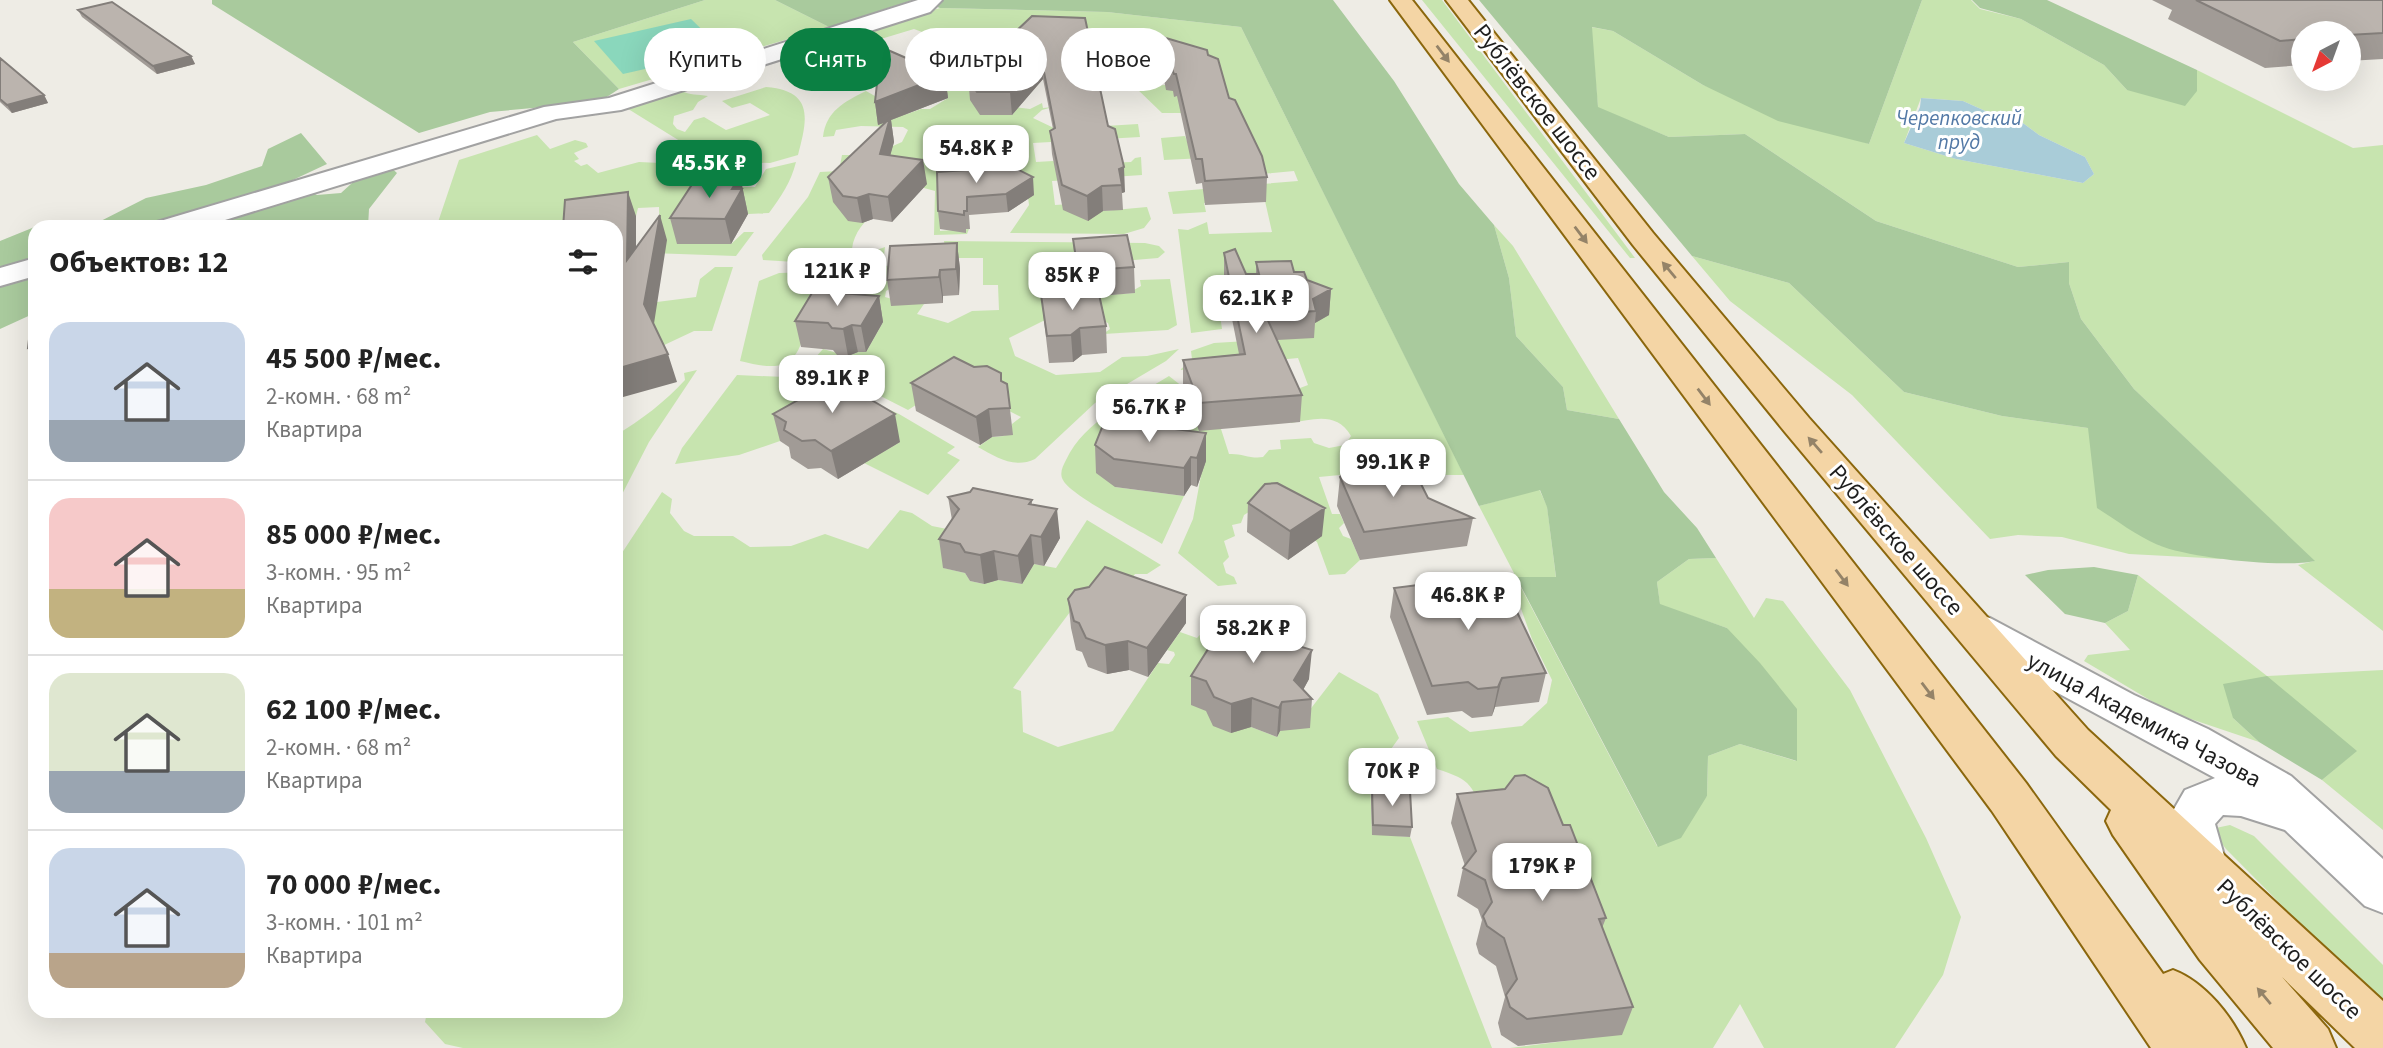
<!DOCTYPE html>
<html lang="ru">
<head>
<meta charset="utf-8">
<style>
	body { margin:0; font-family:"Source Sans 3",sans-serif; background:#f6f6f6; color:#222; height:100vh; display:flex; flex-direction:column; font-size:26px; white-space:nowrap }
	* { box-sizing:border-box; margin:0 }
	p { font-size:23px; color:#767676 }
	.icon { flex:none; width:38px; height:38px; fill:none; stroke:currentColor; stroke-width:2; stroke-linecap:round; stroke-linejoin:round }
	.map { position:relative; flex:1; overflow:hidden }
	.drawer { position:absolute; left:28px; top:220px; width:595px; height:798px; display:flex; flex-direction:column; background:#fff; border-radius:21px; box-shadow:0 7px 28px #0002 }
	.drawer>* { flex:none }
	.top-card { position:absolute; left:644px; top:28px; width:665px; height:63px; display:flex; gap:14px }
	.needle { width:46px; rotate:221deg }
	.tools { position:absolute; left:2291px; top:21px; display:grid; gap:14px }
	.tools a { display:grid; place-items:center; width:70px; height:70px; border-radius:50%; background:#fff; box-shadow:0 7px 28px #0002; font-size:35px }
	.price { position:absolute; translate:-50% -60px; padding:0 16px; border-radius:14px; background:#fff; color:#222; font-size:23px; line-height:46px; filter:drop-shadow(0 2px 4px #0008) }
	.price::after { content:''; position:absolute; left:50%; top:42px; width:21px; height:16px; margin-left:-10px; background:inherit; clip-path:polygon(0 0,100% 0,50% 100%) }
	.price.current { background:#0b8043; color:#fff }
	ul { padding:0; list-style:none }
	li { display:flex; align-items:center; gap:21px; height:175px; padding:0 21px }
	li+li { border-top:2px solid #e0e0e0 }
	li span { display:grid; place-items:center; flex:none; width:196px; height:140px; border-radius:21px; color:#555 }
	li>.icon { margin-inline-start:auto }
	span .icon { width:84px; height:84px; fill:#fffc; stroke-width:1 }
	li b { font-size:30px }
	h2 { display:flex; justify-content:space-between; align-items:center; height:84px; padding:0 21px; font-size:30px }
	.tag { padding:0 24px; border-radius:32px; background:#fff; box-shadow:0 7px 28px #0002; font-size:24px; line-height:63px }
	.tag.current { background:#0b8043; color:#fff }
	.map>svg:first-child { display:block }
	.grass { fill:#c7e4af; fill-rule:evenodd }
	.forest { fill:#a9ca9d }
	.pitch { fill:#8ad7bc }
	.water { fill:#a9ccd8 }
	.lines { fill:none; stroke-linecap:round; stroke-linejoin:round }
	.minor-casing { stroke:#a2a2a2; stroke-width:4 }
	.major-casing { stroke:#8b670d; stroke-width:4 }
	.minor { fill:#fff; fill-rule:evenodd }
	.major { fill:#f4d5a5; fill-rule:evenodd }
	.wall { fill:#a19b96 }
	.shaded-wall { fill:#837e7a }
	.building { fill:#bbb4ae; stroke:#837e7a; stroke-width:2 }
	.oneway { fill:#948368 }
	.labels { text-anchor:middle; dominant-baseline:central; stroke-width:6; stroke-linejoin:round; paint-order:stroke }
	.far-water-label { font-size:21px; font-style:italic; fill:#5379a6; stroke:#fff }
	.street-label { font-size:24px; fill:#1e1e1e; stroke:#fff }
</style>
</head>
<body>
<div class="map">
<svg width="2383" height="1048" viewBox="0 0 2383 1048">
	<rect width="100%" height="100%" fill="#eeece5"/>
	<!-- grass -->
	<path class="grass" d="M705 0H775L829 27 619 89 573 42Z
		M1422 0H1442L1635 258H1630Z
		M1922 0H1971L1980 9 2021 19 2104 65 2127 90 2197 91V70L2353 148 2383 145V631L2298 565 2314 561 2134 389 2081 319 2069 283V262L2018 267 1876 221 1745 134 1669 137 1598 108 1591 27 1613 31 1703 85 1869 144ZM1921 98 1963 101 1992 114 2016 118 2039 135 2085 157 2094 174 2083 183 1956 159 1904 143Z
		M940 8 1107 12 1241 27 1464 475H1437L1425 467 1319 477 1332 514H1340L1344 523 1339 528 1343 536 1351 539 1360 560 1345 574 1329 575 1317 542 1300 530 1252 510 1244 515 1241 523 1232 525 1235 536 1224 541 1229 557 1223 563 1226 573 1234 577 1237 584 1218 586 1178 553 1193 519 1202 470 1115 487 1184 496 1162 544C1143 532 1071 496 1063 480 1059 473 1063 466 1066 460 1085 420 1132 399 1169 376L1183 387 1196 422 1202 429H1221L1229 454C1241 453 1250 459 1263 457L1269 450 1281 449 1280 440 1311 438 1314 443 1329 448 1345 445 1351 436C1337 412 1315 419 1291 423L1287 393 1308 385 1298 358 1180 370 1192 359 1191 351 1214 343 1314 337 1258 300 1228 302 1230 314 1220 315 1222 329 1191 333 1178 229 1188 230 1207 222 1209 234 1272 232 1265 201 1204 203 1206 212 1173 214 1168 192 1298 181 1294 171 1250 175 1245 156 1164 160 1161 138 1185 136 1187 141 1196 113H1162L1135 87 1165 85 1181 68 1127 76 1137 70 1162 67 1181 41 1155 38 1146 45H1128L1125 48 1129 51C1118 64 1105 72 1088 68L1103 48 1093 46 1094 44 1089 40 1013 62H973L985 49 1001 52 1027 31 993 28 988 33H972L969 37 972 39 957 62 946 63 938 38 914 29 861 45 874 54 881 55 892 71 857 79 856 77 878 69 861 60 847 58 848 51 829 42Z
		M975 72 980 115H1012L1017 109 1015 107 1030 109 1042 103 1043 108 1053 107 1042 110 1033 118 1056 129 1138 124 1140 137 1033 143 1036 162 1053 161 1059 165 1131 162 1135 158 1141 157 1142 175 1052 181 1055 205 1070 204 1103 211 1147 207 1151 219 1144 228 1124 234 1010 233 1029 205 1026 181 940 190V231L969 229 967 234 934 235 935 191 924 188 920 183C895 200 856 216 852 249L811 263 763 260 762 255 808 197 820 172 839 171 842 155H872L902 142 908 130 903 127 861 126 836 130 834 136 823 137C826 111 844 102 866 91L907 114 921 109H930L948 98 886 94 876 88 938 74Z
		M766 87C815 91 807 120 798 155L770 163 722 162 717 168H712L704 179 709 180 706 186 755 187 766 169 796 162C791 182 781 197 769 213L748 214 678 243 731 244 744 232H754L736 256 651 253 660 244 659 207 638 208 636 216 574 225V227L436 228 459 160 537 135 550 149 575 140 586 143 588 147 574 153 579 159 574 161 581 166 587 164 598 173 639 162 660 163 696 151 625 107 680 90C691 96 697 94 708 96L698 102 693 110 674 116 673 124 677 129 685 132 694 120 704 117 726 130 770 115 750 103 732 108 722 101Z
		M1494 225 1513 246 1619 419 1567 410 1563 387 1516 336 1509 278Z
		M944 241 1145 243 1159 246 1165 252 1158 258 1075 265 1080 297 1134 293V290L1141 286 1140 280 1170 279 1177 325 1168 330 1103 334 1110 329 1108 323 1101 320 1043 321 1009 338 1015 356 1056 375 1100 372 1122 357 1147 356 1179 349 1166 361 1095 403 1035 459C1014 469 996 457 978 447L992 437 1004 436 1012 431V424L1021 417 952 382 908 410 853 382 805 369 823 349 848 356 858 352H866L883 322 807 321C798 368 784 372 740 361L759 281 779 273 815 272 885 247 884 256 875 261 880 265 897 267 893 287 886 291 885 297 892 299 924 297V304L917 314 948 323 972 311 999 310 998 285H983V258H946Z
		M1692 256 1789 283 1904 392 2002 416 2088 428 2158 545 2225 559 2129 554 2062 537 2018 535 1990 539 1852 395 1730 301Z
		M715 267H733L712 331H694L660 347 616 318 657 302 696 297 700 279Z
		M697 370 649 442 616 506V435C641 420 665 402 685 380L684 373Z
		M737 375 809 378 833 384 899 414 955 447 947 453 960 460 928 495 864 463 900 442 842 407 780 441 739 455 675 464 682 448Z
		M1539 489 1547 506 1556 578H1516L1657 846 1707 796 1708 756 1740 744 1796 761 1727 628 1660 605 1657 582 1689 559 1716 558 1754 618 1766 598 1783 601 1850 690 1926 838 1961 917 1943 975 1895 1048H1764L1740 1004 1713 1048H1510L1621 1034 1483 820C1474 786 1472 780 1437 769L1417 721 1448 717 1470 732 1522 726 1547 703 1552 680 1532 639 1520 606 1516 577 1479 506Z
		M662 492 672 499 670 513 684 531 694 536H733L750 547 791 546 825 534 868 549 900 510 912 513 932 526 957 531 944 568 965 573 970 581 984 584 998 580 1022 584 1034 564 1056 568 1087 520 1161 565 1147 574H1135L1121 593 1091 584 1013 688 1021 691 1023 732 1058 747 1113 731 1158 663 1169 664 1175 655 1174 652 1167 650 1180 632 1197 638 1212 622 1231 624 1251 727 1277 737 1280 731 1302 720 1339 672 1378 694 1399 738 1370 778 1372 834 1410 837 1492 1048H463L445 1044 425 1022 427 1012H616V562Z
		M2138 575 2267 676 2383 670V830L2322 780 2356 751 2233 718 2259 742 2170 712 2084 661 2088 655 2130 650 2105 623 2128 611Z
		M2230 825 2254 836 2383 965V1007L2226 849 2211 829Z"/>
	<!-- forest -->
	<path class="forest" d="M212 0H705L573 42 619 89 599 102 490 112 419 133 212 4Z
		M775 0H913L829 27Z
		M917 0H1333L1394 81 1459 184 1494 225 1509 278 1516 336 1563 387 1567 410 1619 419 1664 492 1697 528 1716 558 1689 559 1657 582 1660 604 1727 628 1760 663 1797 709V761L1740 744 1708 756 1707 796 1681 838 1658 847 1516 577H1556L1547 507 1540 490 1479 506 1241 27 1107 12 940 8Z
		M1479 0H1922L1869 144 1778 121 1703 85 1613 31 1592 27 1598 107 1669 137 1745 134 1876 221 2018 267 2069 262V283L2081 319 2134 389 2315 561C2282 568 2189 558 2158 545 2137 536 2116 520 2097 508L2088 428 2002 416 1904 392 1789 283 1692 256Z
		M1972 0H2047L2197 70V91L2185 106 2127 90 2104 65 2021 19 1980 8Z
		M301 133 327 164 263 194 145 227 87 228 146 198 206 185 262 166 268 149Z
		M389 166 397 173 369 209 368 227 184 228 307 190 317 195 341 193 362 174Z
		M37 226 73 227 35 228V259L0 269V241Z
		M35 273V313L0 329V284Z
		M2094 567 2138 575 2128 611 2105 623 2065 614 2025 575 2048 570Z
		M2267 676 2357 751 2322 780 2259 742 2233 718 2223 684Z"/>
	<!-- pitch -->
	<path class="pitch" d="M691 19 724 51 623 74 594 41Z"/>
	<!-- water -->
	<path class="water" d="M1921 98 1963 101 1992 114 2016 118 2039 135 2085 157 2094 174 2083 183 1956 159 1904 143 1920 107Z"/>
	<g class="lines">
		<defs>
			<path id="minor" d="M918 0H942L930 12 621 110 556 119 199 228H153L157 222 544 107 609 98Z
				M35 258V276L0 286V268Z
				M1975 614 1990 618 2134 695 2208 729 2291 776 2383 859V913L2365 906 2285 830 2241 816 2223 815 2215 824 2227 866 2220 881 2202 887 2184 881 2177 866 2166 823 2185 790 2215 778 1960 640 1954 629 1960 618Z"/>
			<path id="major" d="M1390 0H1412L2026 783 2163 974 2173 970C2205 982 2233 1017 2246 1048H2151L1992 811Z
				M1446 0H1468L1653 233 1809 418 2088 730 2383 1001V1048H2355L2282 977 2328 1029 2336 1048H2273L2200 960 2113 835 2106 821 2111 810 2056 756 1785 432 1633 245Z"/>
		</defs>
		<!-- minor casing -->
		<use href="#minor" class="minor-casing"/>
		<!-- major casing -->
		<use href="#major" class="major-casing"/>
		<!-- minor -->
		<use href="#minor" class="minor"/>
		<!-- major -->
		<use href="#major" class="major"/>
	</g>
	<!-- wall -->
	<path class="wall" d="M2152 0H2383V59L2348 61V33H2303V65L2265 68 2168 19 2172 10Z
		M78 10 191 56 195 64 157 74 82 17Z
		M1032 16 1108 126 1125 192 1122 193 1123 210 1103 211 1088 221 1063 210 1052 154 1050 131 1053 129 1043 79 1012 115H980L970 100 968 77Z
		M1159 36 1208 55 1267 177 1266 202 1205 205 1202 183 1196 184 1177 96 1174 97 1173 91 1166 90 1160 58Z
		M0 58 44 95 48 103 12 113 0 102Z
		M945 75 948 98 891 120 894 142 890 155 927 184 892 222 873 219 862 223 848 221 833 202 828 177 886 122 878 125 875 102Z
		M937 172 1034 195 1008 212 969 215 970 229H966V233L940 229 938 211Z
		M740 176 748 214 731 244H677L670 218Z
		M1073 239 1134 267 1135 293 1100 296 1106 326 1107 353 1082 355 1073 362 1049 363 1041 295 1079 291 1075 264Z
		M957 243 960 269 959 295 943 296V303L891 306 887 280Z
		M1224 253 1246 274H1256V262L1294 272 1307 280 1331 289 1329 315 1315 323 1314 338 1277 340 1302 395 1300 422 1199 431 1183 387V360L1239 354 1224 279Z
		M827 292 879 296 883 322 866 352H858L848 356 837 355 833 350 801 347 795 321Z
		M974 367 1001 373 1002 382 1007 384 1013 435 992 437 980 445 916 411 911 383Z
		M773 414 900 442 838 479 821 468 808 469 791 458 789 447 780 441Z
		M1105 420 1206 461 1197 487 1191 485 1184 496 1115 487 1096 473 1095 445Z
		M1340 477 1473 518 1467 546 1360 560 1337 506Z
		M948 497 1032 500V505L1060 538 1044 566 1034 564 1022 584 998 580 984 584 970 581 965 573 943 568 939 539 952 520Z
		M1248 503 1322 536 1288 560 1247 532Z
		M1394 588 1546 673 1539 702 1495 707 1492 716 1472 718 1462 711 1427 715 1390 617Z
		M1186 595V623L1148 677 1129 670 1107 674 1088 667 1082 652 1076 650 1071 628 1068 599Z
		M1285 642 1309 679 1303 690 1312 699 1310 728 1280 731 1277 737 1251 727 1231 733 1213 726 1206 711 1191 705V676Z
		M1372 788 1412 827 1410 837 1372 835 1371 798Z
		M1457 794 1563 825 1606 918 1602 928 1633 1007 1622 1035 1518 1046 1501 1035 1498 1023 1505 997 1496 966 1479 954 1476 944 1482 920 1478 909 1457 896 1463 868 1465 866 1451 823Z"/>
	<!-- shaded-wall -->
	<path class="shaded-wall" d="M191 56 195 64 157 74 153 66Z
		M1041 57 1043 79 1012 115 1010 92Z
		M945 75 948 98 891 120 894 142 884 178 880 154 889 121 878 125 875 102Z
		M44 95 48 103 12 113 7 105Z
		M923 160 927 184 892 222 888 197Z
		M1124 167 1125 192 1122 193 1119 169Z
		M740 176 748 214 731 244 725 219 732 189Z
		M1033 177 1034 195 1008 212 1006 194Z
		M1102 186 1103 211 1088 221 1087 196Z
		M628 192 636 216V286L627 260Z
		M869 194 873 219 862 223 857 198Z
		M660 215 667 240 653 330 644 304Z
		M957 243 960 269 959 295 956 269Z
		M940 270 943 296V303L939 277Z
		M1331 289 1329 315 1315 323 1316 311 1313 299Z
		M879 296 883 322 866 352 861 326Z
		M852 325 858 352 848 356 843 329Z
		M1080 328 1082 355 1073 362 1071 335Z
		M35 347V358L28 348Z
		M668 354 677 382 616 399V369Z
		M989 409 992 437 980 445 976 417Z
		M895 414 900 442 838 479 831 451Z
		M1206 433V461L1197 487V458Z
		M1191 457V485L1184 496V468Z
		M1325 508 1322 536 1288 560 1290 531Z
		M1057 509 1060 538 1044 566 1041 537Z
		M1031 535 1034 564 1022 584 1018 556Z
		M994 551 998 580 984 584 980 555Z
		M1186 595V623L1148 677 1147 648Z
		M1128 641 1129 670 1107 674 1105 645Z
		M1312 650 1309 679 1297 701 1294 680Z
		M1502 678 1495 707 1492 716 1498 687Z
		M1252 698 1251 727 1231 733V704Z
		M1282 702 1280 731 1277 737 1279 708Z"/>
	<!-- building -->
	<path class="building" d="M2196 0H2383V33L2348 35V33H2303V39L2280 41Z
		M112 2 191 56 153 66 78 10Z
		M1032 16 1085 18 1108 126 1115 129 1124 167 1119 169 1122 185 1102 186 1087 196 1062 185 1050 131 1055 128 1041 57 1010 92H977L968 77Z
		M1159 36 1207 50 1208 55 1218 59 1229 98 1235 100 1262 156 1267 177 1205 181 1202 159H1196L1176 74H1174L1172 69 1166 67Z
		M881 47 945 75 875 102Z
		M0 58 44 95 7 105 0 99Z
		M890 118 880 154 923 160 888 197 869 194 857 198 843 196 828 177Z
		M1003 162 1033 177 1006 194 967 197V211H964V215L938 211 937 172 983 169 992 163Z
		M740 176 732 189H742L725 219 670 218 693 183Z
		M628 192 627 260 660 215 644 304 668 354 616 369V228H563L565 200Z
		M1127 235 1134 267 1078 271 1073 239Z
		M957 243 956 269 940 270 939 277 887 280 890 246Z
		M1235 249 1246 274H1259L1256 262 1291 261 1294 272H1304L1307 280 1331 289 1313 299 1316 311 1265 314 1302 395 1199 403 1183 360 1245 354 1224 253Z
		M818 283 827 292 879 296 861 326 852 325 843 329 832 328 828 323 795 321Z
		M1098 290 1106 326 1080 328 1071 335 1047 336 1041 295Z
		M34 296H35V347L28 348Z
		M954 357 974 367 987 366 1001 373V381L1007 384 1010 408 989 409 976 417 911 383Z
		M836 379 895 414 831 451 815 440 802 441 784 430 786 422 773 414Z
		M1105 420 1206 433 1197 458 1191 457 1184 468 1114 459 1095 445Z
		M1370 464 1386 472 1413 468 1428 498 1473 518 1364 532 1340 477 1349 467Z
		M1277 483 1325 508 1290 531 1248 503 1265 484Z
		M973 488 1032 500 1029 504 1057 509 1041 537 1031 535 1018 556 994 551 980 555 965 552 960 544 939 539 959 509 948 497 970 492Z
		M35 509V614L31 615Z
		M1105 567 1186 595 1147 648 1128 641 1105 645 1086 638 1079 623 1074 621 1068 599 1075 590 1089 587Z
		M1444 575 1455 581 1500 576 1546 673 1502 678 1498 687 1478 689 1468 682 1432 686 1394 588 1426 584 1432 577Z
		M1229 616 1258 626 1266 623 1279 627 1285 642 1312 650 1294 680 1312 699 1282 702 1279 708 1252 698 1231 704 1214 697 1206 681 1191 676Z
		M1525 775 1548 788 1563 825H1570L1606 918 1599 919 1633 1007 1527 1019 1510 1007 1506 995 1517 979 1504 938 1487 926 1483 916 1492 902 1485 880 1463 868 1476 851 1457 794 1505 789 1515 776Z
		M1372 788 1410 791 1412 827 1373 825Z"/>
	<!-- one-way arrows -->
	<defs><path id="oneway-solid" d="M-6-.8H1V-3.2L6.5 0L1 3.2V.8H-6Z" transform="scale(1.75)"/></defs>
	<g class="oneway">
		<use href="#oneway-solid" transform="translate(1443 54) rotate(53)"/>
		<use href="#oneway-solid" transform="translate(1581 235) rotate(53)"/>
		<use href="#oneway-solid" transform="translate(1669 270) rotate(-130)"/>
		<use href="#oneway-solid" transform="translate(1704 397) rotate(53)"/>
		<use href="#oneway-solid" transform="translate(1815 445) rotate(-131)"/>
		<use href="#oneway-solid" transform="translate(1842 578) rotate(53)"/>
		<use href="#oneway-solid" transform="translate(1928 691) rotate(53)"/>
		<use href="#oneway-solid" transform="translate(2264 996) rotate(-130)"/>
	</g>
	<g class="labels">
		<!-- far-water labels -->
		<g class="far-water-label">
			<text x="1959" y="118">Черепковский<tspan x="1959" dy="24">пруд</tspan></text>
		</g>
		<!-- street labels -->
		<g class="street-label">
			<text transform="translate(1537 102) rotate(52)">Рублёвское шоссе</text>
			<text transform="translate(1896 540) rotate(49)">Рублёвское шоссе</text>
			<text transform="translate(2144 720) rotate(28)">улица Академика Чазова</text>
			<text transform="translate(2289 949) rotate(44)">Рублёвское шоссе</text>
		</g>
	</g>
</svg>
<div class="tools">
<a><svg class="needle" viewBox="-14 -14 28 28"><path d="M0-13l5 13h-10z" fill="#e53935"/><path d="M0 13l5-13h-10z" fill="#767676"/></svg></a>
</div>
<b class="price" style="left:976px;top:185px">54.8K ₽</b>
<b class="price current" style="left:709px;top:200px">45.5K ₽</b>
<b class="price" style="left:837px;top:308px">121K ₽</b>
<b class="price" style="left:1072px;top:312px">85K ₽</b>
<b class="price" style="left:1256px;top:335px">62.1K ₽</b>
<b class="price" style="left:832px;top:415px">89.1K ₽</b>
<b class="price" style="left:1149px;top:444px">56.7K ₽</b>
<b class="price" style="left:1393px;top:499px">99.1K ₽</b>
<b class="price" style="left:1468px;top:632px">46.8K ₽</b>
<b class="price" style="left:1253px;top:665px">58.2K ₽</b>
<b class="price" style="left:1392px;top:808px">70K ₽</b>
<b class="price" style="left:1542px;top:903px">179K ₽</b>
<div class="top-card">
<a class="tag">Купить</a>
<a class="tag current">Снять</a>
<a class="tag">Фильтры</a>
<a class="tag">Новое</a>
</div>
<section class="drawer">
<h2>Объектов: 12<svg class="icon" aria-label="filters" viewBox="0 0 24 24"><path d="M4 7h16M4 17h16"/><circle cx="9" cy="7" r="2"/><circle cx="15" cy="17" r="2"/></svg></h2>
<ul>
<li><span style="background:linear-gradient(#c9d6e8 70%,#9aa5b1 0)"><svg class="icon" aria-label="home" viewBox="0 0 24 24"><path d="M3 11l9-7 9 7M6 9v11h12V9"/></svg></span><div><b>45 500 ₽/мес.</b><p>2-комн. · 68 m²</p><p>Квартира</p></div></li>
<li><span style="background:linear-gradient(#f6c9c9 65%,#c2b280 0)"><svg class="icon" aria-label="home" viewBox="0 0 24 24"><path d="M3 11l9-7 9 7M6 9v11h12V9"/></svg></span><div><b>85 000 ₽/мес.</b><p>3-комн. · 95 m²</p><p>Квартира</p></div></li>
<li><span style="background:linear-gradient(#dfe7d0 70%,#9aa5b1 0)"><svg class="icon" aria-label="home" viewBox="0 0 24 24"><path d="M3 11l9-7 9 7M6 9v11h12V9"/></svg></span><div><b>62 100 ₽/мес.</b><p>2-комн. · 68 m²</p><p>Квартира</p></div></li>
<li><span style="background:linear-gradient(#c9d6e8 75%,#b9a48a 0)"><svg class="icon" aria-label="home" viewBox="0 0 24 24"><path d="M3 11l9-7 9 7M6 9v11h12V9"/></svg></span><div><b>70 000 ₽/мес.</b><p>3-комн. · 101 m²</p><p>Квартира</p></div></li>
</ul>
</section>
</div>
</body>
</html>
